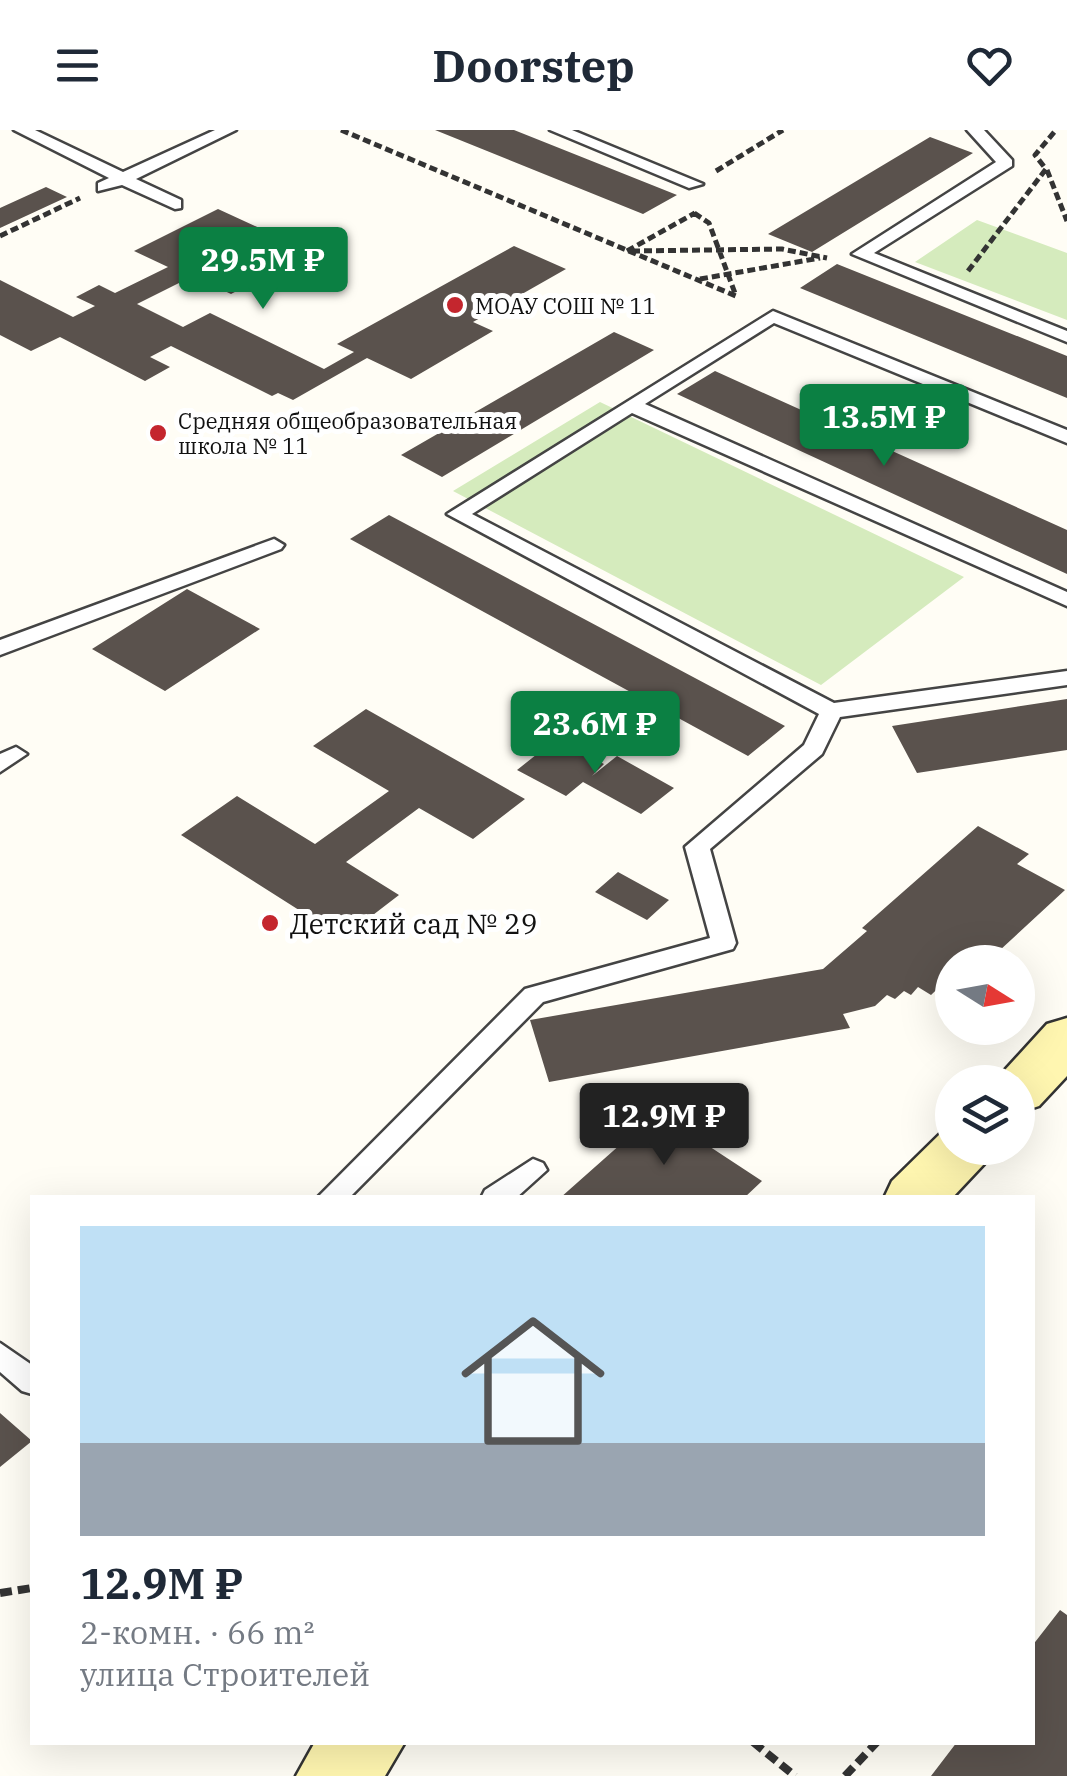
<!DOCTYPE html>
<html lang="ru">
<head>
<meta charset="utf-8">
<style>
	body { margin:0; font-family:"IBM Plex Serif",serif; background:#f2f2f3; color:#1f2937; height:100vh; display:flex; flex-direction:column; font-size:38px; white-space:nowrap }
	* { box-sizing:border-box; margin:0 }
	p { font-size:32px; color:#747a83 }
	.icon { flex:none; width:55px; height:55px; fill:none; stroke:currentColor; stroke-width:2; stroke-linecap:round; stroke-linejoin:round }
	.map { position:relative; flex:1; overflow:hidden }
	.panel { position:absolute; left:30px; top:1065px; width:1005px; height:550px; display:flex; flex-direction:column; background:#fff; border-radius:0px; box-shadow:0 10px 40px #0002 }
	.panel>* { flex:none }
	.needle { width:65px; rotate:101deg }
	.controls { position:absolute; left:935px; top:815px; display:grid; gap:20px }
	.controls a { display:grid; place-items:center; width:100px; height:100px; border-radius:50%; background:#fff; box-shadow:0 10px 40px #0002; font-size:50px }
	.price { position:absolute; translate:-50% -85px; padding:0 22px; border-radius:10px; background:#0b8043; color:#fff; font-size:32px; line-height:65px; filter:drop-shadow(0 2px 5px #0008) }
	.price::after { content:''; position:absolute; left:50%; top:60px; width:30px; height:22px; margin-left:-15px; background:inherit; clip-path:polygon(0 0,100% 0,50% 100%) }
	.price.on { background:#222; color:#fff }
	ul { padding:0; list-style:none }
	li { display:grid; align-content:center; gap:20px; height:530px; padding:0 50px }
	li span { display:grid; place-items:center; height:310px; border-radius:0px; color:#555 }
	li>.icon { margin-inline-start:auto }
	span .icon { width:180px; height:180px; fill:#fffc; stroke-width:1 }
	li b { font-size:42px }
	header { display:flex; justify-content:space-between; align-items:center; height:130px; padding:0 50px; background:#fff; font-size:45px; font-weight:800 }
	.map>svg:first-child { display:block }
	.green { fill:#d5ebbd }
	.building { fill:#5a524d }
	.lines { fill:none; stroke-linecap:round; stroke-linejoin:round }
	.service-casing { stroke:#444; stroke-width:5 }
	.secondary-casing { stroke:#333; stroke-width:5 }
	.path-far1 { stroke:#333; stroke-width:5; stroke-dasharray:8 4; stroke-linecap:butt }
	.path { stroke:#333; stroke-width:8; stroke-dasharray:12 6; stroke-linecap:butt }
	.service { fill:#fff; fill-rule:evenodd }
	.secondary { fill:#fff6b0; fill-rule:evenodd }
	.poi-dot { fill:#c4262e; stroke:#fff; stroke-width:4 }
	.labels { text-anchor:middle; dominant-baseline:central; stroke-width:10; stroke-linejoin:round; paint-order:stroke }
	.far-poi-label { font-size:22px; fill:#111; stroke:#fff; text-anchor:start }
	.poi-label { font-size:28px; fill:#111; stroke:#fff; text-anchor:start }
</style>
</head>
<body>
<header><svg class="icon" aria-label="menu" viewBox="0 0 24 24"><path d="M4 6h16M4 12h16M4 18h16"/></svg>Doorstep<svg class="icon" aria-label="heart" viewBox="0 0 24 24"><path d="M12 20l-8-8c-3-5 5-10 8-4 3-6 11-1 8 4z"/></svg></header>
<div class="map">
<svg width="1067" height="1646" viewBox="0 0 1067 1646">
	<rect width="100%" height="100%" fill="#fffdf5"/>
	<!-- green -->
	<path class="green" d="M977 90 1067 123V190L915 132Z
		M600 272 964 447 821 555 453 361Z"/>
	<!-- building -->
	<path class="building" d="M435 0H514L677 65 643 84Z
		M930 7 973 23 812 122 768 104Z
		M46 57 67 67 0 98V78Z
		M218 79 312 122 231 164 193 146 137 174 183 197 210 183 324 239 354 222 337 214 514 116 566 139 473 192 493 201 411 249 367 228 293 270 278 263 272 266 171 216 150 227 170 237 145 251 60 207 31 221 0 205V150L73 187 95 176 76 167 99 155 115 163 168 137 134 121Z
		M837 134 1067 226V268L800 158Z
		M614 202 654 220 442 347 401 325Z
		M715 241 1067 400V444L677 264Z
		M389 385 785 596 748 626 350 409Z
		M187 459 260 499 165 561 92 519Z
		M1067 569V620L917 643 892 596Z
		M366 579 525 669 473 709 419 678 346 732 399 765 343 808 181 705 237 666 315 714 389 661 313 616Z
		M556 609 604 634 592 646 617 626 674 658 641 684 583 652 566 666 517 640Z
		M978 696 1029 724 1017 734 1065 760 987 832H952V845L931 865 918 857 911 865 904 861 895 869 887 865 875 876 843 884 850 898 549 952 530 890 823 839 867 801 862 798Z
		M618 742 669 770 647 790 595 762Z
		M657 982 762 1051 744 1068H560Z
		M0 1283 32 1311 0 1337Z
		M1060 1480 1067 1485V1646H931L957 1612H1032V1516Z"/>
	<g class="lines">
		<defs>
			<path id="service" d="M14 0H35L123 42 215 0H236L136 49 181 70V78L175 79 122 55 98 61V53L109 48Z
				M550 0H572L703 54 689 58Z
				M967 0H984L1012 30V36L874 123 1067 201V212L852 124 996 32Z
				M773 181 1067 300V313L774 193 645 274 1067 462V476L632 283 472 384 834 573 1067 541V555L840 587 822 624 710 719 736 813 733 819 543 872 349 1068H317L525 859 710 808 685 717 804 615 819 584 447 384Z
				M274 409 284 415 281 419 0 525V510Z
				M16 617 27 624 0 642V624Z
				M533 1029 543 1033 547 1040 516 1068H481L485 1060Z
				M0 1213 32 1235V1264L22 1261 0 1242Z"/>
			<path id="secondary" d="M1067 888V946L1039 976 1018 983V952H994L1047 894Z
				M952 998V1018H993L984 1034 952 1068H884L892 1051 942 1002Z
				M315 1612H405L385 1646H296Z"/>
		</defs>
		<!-- service casing -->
		<use href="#service" class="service-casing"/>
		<!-- secondary casing -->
		<use href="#secondary" class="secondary-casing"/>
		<!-- path-far1 -->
		<path class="path-far1" d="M341 0 736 166 709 93 694 83
			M1047 40 1067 91
			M716 41 783 0
			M0 106 80 68
			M627 121 695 83
			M632 121 782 119 827 128
			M968 141 1046 39 1035 25 1056 0
			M700 149 820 128"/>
		<!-- path -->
		<path class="path" d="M0 1463 32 1458
			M753 1612 795 1646
			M845 1646 877 1612"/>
		<!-- service -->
		<use href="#service" class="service"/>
		<!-- secondary -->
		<use href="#secondary" class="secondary"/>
	</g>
	<!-- markers -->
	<g class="poi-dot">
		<circle cx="455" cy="175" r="10"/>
		<circle cx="158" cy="303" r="10"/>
		<circle cx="270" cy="793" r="10"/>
	</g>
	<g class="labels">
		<!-- far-poi labels -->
		<g class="far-poi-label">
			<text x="475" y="175">МОАУ СОШ № 11</text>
			<text x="178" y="290">Средняя общеобразовательная<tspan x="178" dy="25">школа № 11</tspan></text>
		</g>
		<!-- poi labels -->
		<g class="poi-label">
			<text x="290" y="793">Детский сад № 29</text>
		</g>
	</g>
</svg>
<div class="controls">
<a><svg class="needle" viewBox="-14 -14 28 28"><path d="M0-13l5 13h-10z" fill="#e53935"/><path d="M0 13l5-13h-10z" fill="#747a83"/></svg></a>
<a><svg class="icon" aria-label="layers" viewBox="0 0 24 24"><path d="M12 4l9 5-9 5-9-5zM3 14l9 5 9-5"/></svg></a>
</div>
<b class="price" style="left:263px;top:182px">29.5M ₽</b>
<b class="price" style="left:884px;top:339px">13.5M ₽</b>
<b class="price" style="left:595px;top:646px">23.6M ₽</b>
<b class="price on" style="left:664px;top:1038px">12.9M ₽</b>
<section class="panel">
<ul>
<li><span style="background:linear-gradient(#bfe0f5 70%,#9aa5b1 0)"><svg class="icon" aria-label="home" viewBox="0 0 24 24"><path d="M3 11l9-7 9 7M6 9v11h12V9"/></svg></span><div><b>12.9M ₽</b><p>2-комн. · 66 m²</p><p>улица Строителей</p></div></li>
</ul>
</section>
</div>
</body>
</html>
